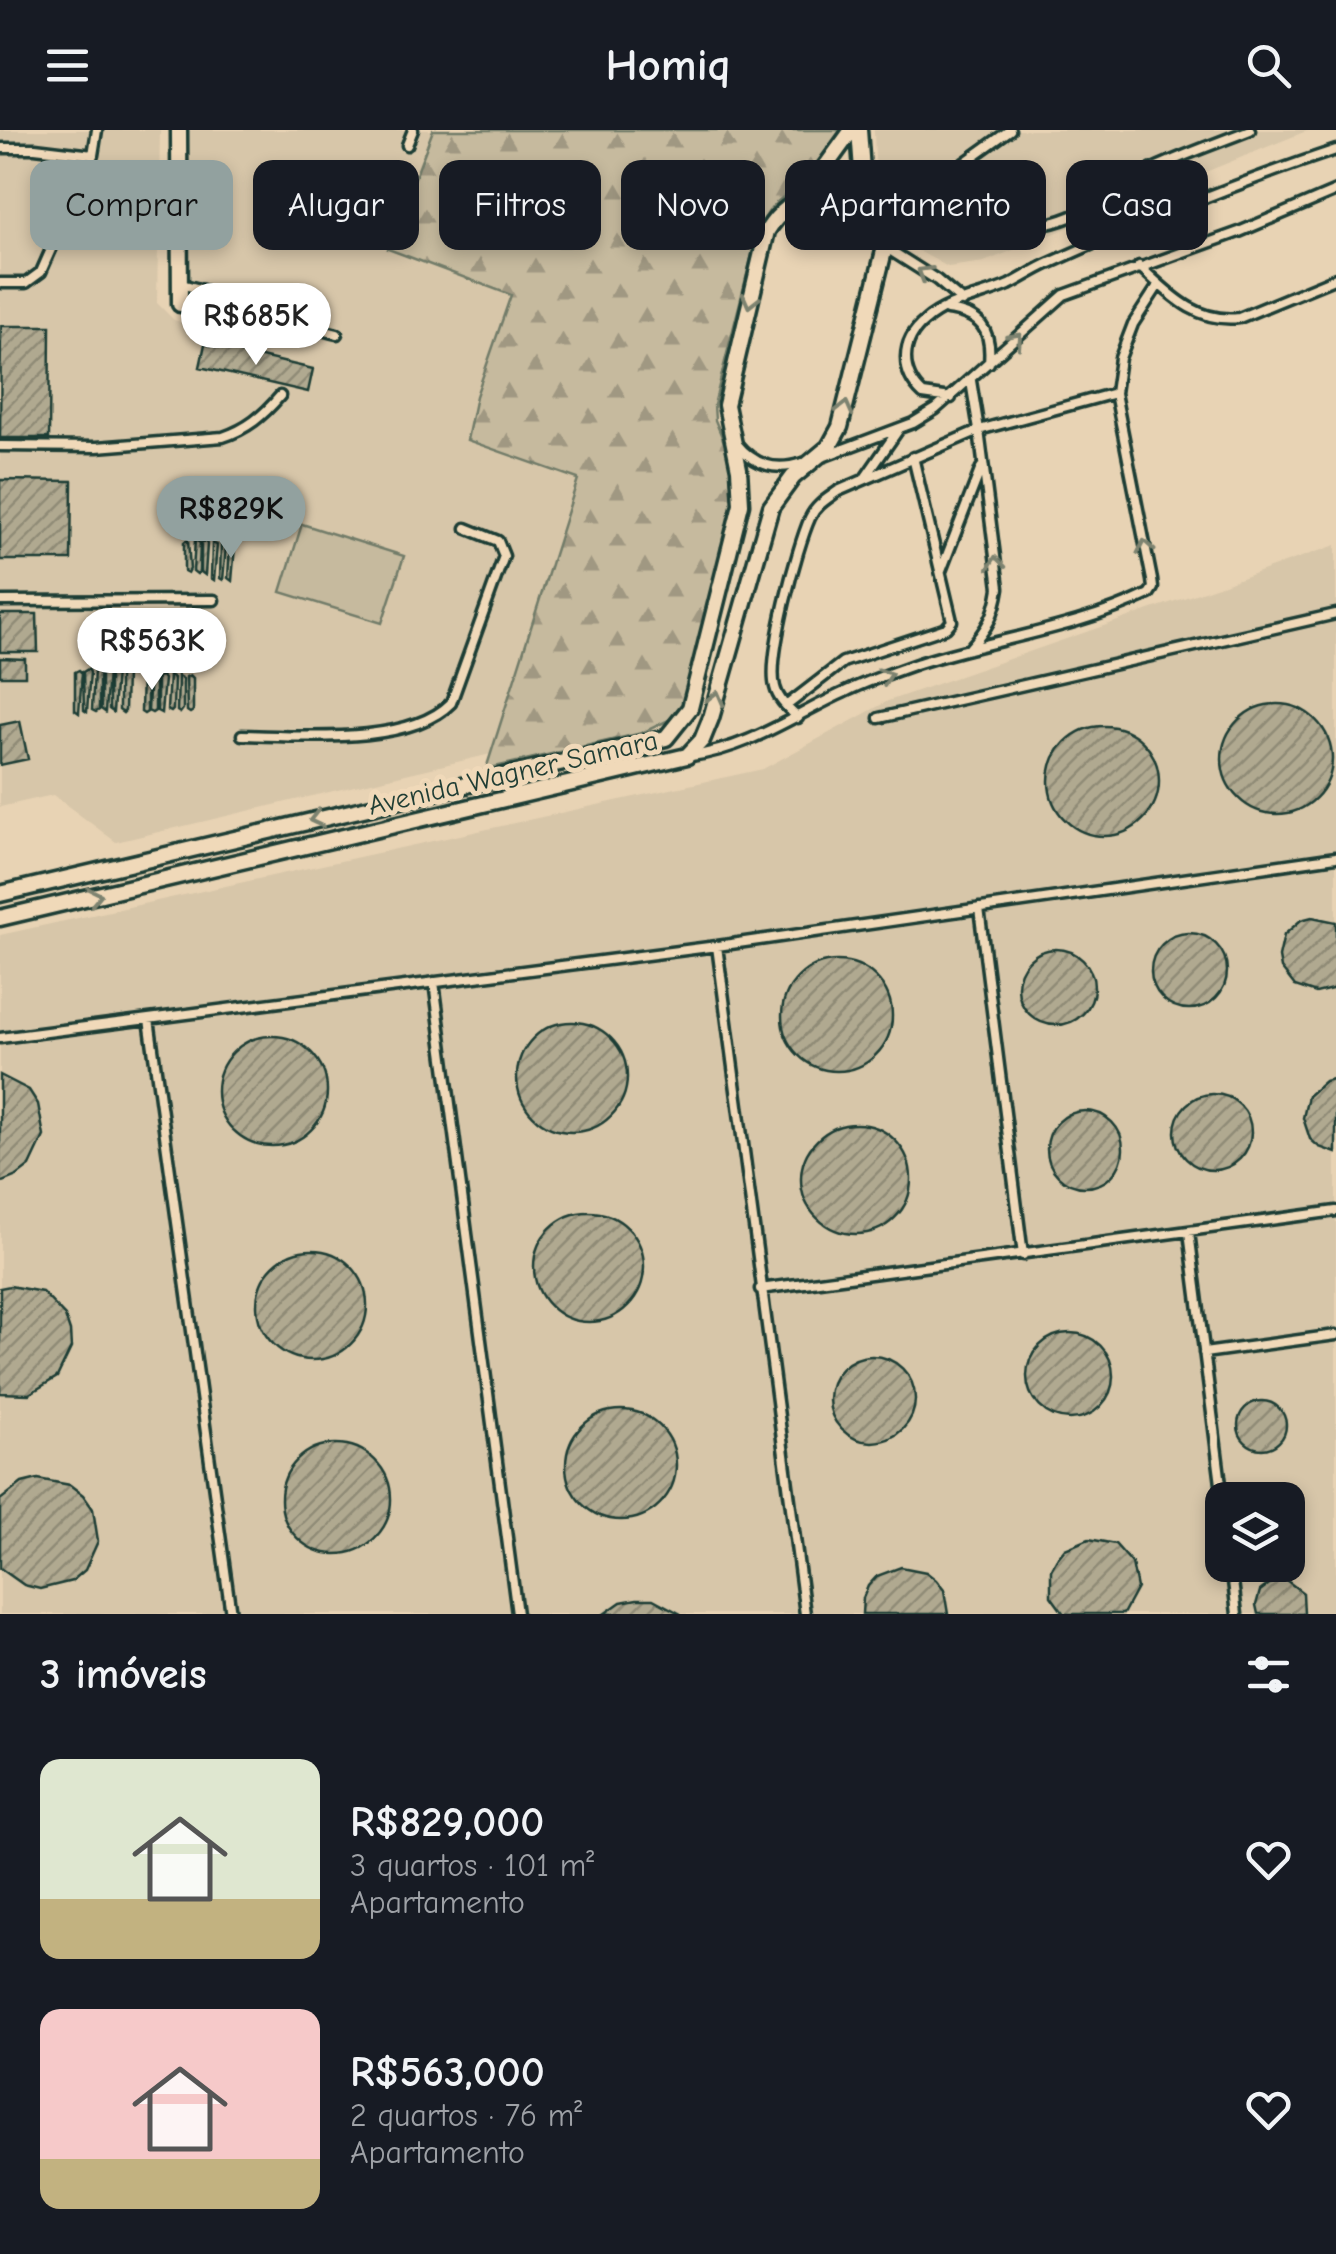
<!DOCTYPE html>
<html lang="pt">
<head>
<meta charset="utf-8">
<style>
	body { margin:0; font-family:"Comic Neue",sans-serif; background:#242831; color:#f1f3f6; height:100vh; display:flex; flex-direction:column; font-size:38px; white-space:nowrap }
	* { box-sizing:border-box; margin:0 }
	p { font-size:32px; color:#9ea1a6 }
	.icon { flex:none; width:55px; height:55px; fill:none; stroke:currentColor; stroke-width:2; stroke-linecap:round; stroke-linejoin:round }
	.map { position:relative; height:1484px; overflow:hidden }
	.drawer { display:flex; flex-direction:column; background:#171b24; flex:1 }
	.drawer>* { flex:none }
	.guide { position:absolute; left:30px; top:30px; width:1278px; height:90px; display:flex; gap:20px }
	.buttons { position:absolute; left:1205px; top:1352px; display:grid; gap:20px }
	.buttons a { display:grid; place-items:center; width:100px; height:100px; border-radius:20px; background:#171b24; box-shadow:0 5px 15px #0003; font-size:50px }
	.price { position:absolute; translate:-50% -85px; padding:0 22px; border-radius:35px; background:#fff; color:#222; font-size:32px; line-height:65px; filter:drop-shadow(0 2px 5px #0008) }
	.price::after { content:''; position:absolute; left:50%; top:60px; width:30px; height:22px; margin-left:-15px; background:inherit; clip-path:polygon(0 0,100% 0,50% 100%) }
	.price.selected { background:#92a19f; color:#111 }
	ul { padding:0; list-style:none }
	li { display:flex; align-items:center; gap:30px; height:250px; padding:0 40px }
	li span { display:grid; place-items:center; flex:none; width:280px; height:200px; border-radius:20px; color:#555 }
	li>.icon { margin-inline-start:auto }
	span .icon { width:120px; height:120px; fill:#fffc; stroke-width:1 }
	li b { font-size:42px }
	h2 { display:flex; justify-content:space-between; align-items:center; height:120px; padding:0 40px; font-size:42px }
	.tag { padding:0 35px; border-radius:20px; background:#171b24; box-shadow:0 5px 15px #0003; font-size:35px; line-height:90px }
	.tag.selected { background:#92a19f; color:#111 }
	header { display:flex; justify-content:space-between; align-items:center; height:130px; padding:0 40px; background:#171b24; font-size:45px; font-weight:800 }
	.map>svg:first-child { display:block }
	.built { fill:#d7c6a9; fill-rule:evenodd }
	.forest { fill:url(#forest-firs); stroke:#727c69; stroke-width:2.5 }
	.park { fill:#c6ba9e; stroke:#727c69; stroke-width:2.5 }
	.building { fill:url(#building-hatch); stroke:#1f3d34; stroke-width:2.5 }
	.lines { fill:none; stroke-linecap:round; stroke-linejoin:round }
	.lane-casing { stroke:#1f3d34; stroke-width:15 }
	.street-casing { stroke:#1f3d34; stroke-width:21 }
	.lane { stroke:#f0d9b9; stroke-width:8 }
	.street { stroke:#f0d9b9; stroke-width:14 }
	.oneway { stroke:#7d8370 }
	.labels { text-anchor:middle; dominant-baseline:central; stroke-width:10; stroke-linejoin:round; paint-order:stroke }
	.street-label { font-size:28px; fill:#1f3d34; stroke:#f0d9b9 }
</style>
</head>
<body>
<header><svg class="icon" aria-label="menu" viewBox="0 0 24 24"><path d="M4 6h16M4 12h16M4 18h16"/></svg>Homiq<svg class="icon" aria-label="search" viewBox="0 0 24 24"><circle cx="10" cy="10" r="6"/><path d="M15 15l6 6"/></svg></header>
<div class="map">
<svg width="1336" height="1484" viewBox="0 0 1336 1484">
	<defs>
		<pattern id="forest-firs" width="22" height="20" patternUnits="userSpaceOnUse" patternTransform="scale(2.5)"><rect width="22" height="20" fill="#c6ba9e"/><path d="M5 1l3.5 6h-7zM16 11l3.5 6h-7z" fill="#a09882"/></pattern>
		<pattern id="building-hatch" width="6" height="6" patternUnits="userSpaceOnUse" patternTransform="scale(2.5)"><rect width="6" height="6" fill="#b0a990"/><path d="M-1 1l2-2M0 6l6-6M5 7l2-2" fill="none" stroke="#8f8b76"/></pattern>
	</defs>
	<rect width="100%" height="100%" fill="#e8d3b4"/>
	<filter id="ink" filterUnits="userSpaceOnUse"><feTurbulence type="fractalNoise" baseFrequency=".01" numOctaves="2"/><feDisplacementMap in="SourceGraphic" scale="20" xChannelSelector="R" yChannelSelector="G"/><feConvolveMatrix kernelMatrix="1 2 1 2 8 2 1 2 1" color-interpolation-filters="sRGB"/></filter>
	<g filter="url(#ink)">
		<!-- built -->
		<path class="built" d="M0 0H160L157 173 174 190 188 194 186 0H433L388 119 512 165 476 266 578 349 491 624 116 712 53 665 0 677Z
			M874 0H1309L984 132 948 137 917 120 896 86 875 30Z
			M1336 415V1484H0V805L763 639 888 571ZM1222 1370H1288V1435H1222Z"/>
		<!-- forest -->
		<path class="forest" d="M433 0H848C836 15 825 32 811 45 785 67 769 71 757 105L714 275 715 290 732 331 737 370 684 571 673 588 642 603 486 639 578 349 467 310 476 266 511 165 388 119Z"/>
		<!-- park -->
		<path class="park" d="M302 394 404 426 382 493 281 462Z"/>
		<!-- building -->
		<path class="building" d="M1 196H50L49 308H0Z
			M205 214 313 239 308 262 200 237Z
			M0 350 72 351 71 430H0Z
			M207 351 212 354V385L209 389 205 386Z
			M218 351 220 355V387L217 389 214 387V354Z
			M227 352 230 388 227 390 224 388 223 354Z
			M233 352 238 355V386L235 390 232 387Z
			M244 353 247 356 246 388 244 390 240 388V355Z
			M249 354 254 357 251 392 247 389Z
			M188 410 190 439 188 443 184 441V412Z
			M195 410 200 413 199 442 197 444 193 441Z
			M205 411 207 414 205 445 201 442V413Z
			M212 413 217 415 214 450 211 448Z
			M221 413 226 416 223 450 220 448Z
			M230 413 235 416 232 451 228 448Z
			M0 484H37L38 522H0Z
			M0 528 25 529V546H0Z
			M88 539 90 542 87 582 84 580 83 542Z
			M94 539 99 542V580L96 582 92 580Z
			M105 539 108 542 105 582 101 579V541Z
			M114 539 116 542 113 582 109 579V541Z
			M79 540 82 543 79 583 75 580V542Z
			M123 540 126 543 125 581 123 583 119 580V542Z
			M142 541 147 544V582L144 584 141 582Z
			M150 541 155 543V581L152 583 148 581Z
			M161 545 164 549 161 583 157 581V548Z
			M169 545 174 548 173 580 171 582 167 580Z
			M190 545 193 548V581L190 583 187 581 186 547Z
			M178 546 183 549V579L180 583 177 581Z
			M1222 629a55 55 0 1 1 110 0a55 55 0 1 1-110 0Z
			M20 591 28 629 0 635V595Z
			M1049 651a55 55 0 1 1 110 0a55 55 0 1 1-110 0Z
			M1312 787 1336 792V858L1316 863 1295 856 1281 838 1279 827 1284 805 1301 790Z
			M1151 841a38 38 0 1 1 76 0a38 38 0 1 1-76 0Z
			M1018 857a38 38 0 1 1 76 0a38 38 0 1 1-76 0Z
			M782 886a55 55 0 1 1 110 0a55 55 0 1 1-110 0Z
			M517 947a55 55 0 1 1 110 0a55 55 0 1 1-110 0Z
			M217 961a55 55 0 1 1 110 0a55 55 0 1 1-110 0Z
			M0 945 29 960 38 974 44 1006 30 1036 17 1046 0 1053Z
			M1336 948V1023L1319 1017 1310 1009 1303 988 1308 966 1325 951Z
			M1175 1002a38 38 0 1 1 76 0a38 38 0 1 1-76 0Z
			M1047 1019a38 38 0 1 1 76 0a38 38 0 1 1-76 0Z
			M801 1049a55 55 0 1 1 110 0a55 55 0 1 1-110 0Z
			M534 1137a55 55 0 1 1 110 0a55 55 0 1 1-110 0Z
			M257 1175a55 55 0 1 1 110 0a55 55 0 1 1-110 0Z
			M10 1156 42 1162 65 1186 70 1201 71 1218 57 1247 29 1264 0 1263V1158Z
			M1027 1246a43 43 0 1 1 86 0a43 43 0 1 1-86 0Z
			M829 1269a43 43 0 1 1 86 0a43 43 0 1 1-86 0Z
			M1238 1295a24 24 0 1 1 48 0a24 24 0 1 1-48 0Z
			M566 1335a55 55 0 1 1 110 0a55 55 0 1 1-110 0Z
			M281 1369a55 55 0 1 1 110 0a55 55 0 1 1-110 0Z
			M38 1349 70 1355 83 1365 93 1379 98 1411 85 1440 72 1451 40 1459 24 1455 0 1438V1370L22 1353Z
			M1278 1362 1291 1369 1297 1382 1295 1396 1288 1406V1370H1254L1263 1363Z
			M1089 1409 1115 1414 1132 1433 1137 1458 1123 1484H1064L1051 1466V1440L1057 1429 1065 1419Z
			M901 1437 926 1442 936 1450 944 1460 948 1484H862L863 1468 868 1456 877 1446Z
			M1286 1450 1303 1463 1304 1484H1258L1256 1475 1260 1461 1272 1452Z
			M637 1469H653L681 1484H604L621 1472Z"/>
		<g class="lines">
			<defs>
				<path id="lane" d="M407 15 413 0
					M0 18H35L93 25
					M928 59C981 93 1024 112 1085 80 1103 70 1118 56 1136 47 1173 28 1212 15 1250 0
					M876 96 1010 0
					M885 117 937 150 963 172
					M1139 136C1169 163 1195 193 1239 188L1336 148
					M0 153H26L41 142 93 25 97 0
					M180 154C234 166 283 191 337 204
					M947 180C981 184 992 200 989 233
					M971 251 979 300 1115 263
					M951 268 923 264C900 243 900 211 925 191 947 171 982 167 1009 155 1023 148 1036 139 1050 133 1144 91 1239 52 1336 20
					M736 313C754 335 775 342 802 333
					M0 316 97 317 223 307C247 299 263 286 280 266
					M825 326 913 293 936 279 1064 165 1239 102 1336 61
					M865 348 899 299
					M941 441 981 338
					M0 471 214 470
					M786 576 843 532 946 498 952 491 913 327
					M798 588C789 579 778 570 775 557 767 528 797 417 810 388 816 375 827 369 838 361L979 300 999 458C995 485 987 499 969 519
					M879 588 1336 484
					M242 605C298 606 409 616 451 573L504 426 498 411 466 398
					M691 626C750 618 794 585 847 561 870 550 896 541 919 533 995 509 1076 499 1149 464L1153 458 1152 450 1115 263 1120 228 1133 194 1159 154
					M979 778 1023 1125
					M717 816 805 1484
					M434 852 517 1484
					M149 889 231 1484
					M0 908 717 816 1336 727
					M1189 1102 1223 1370
					M760 1159 1336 1081
					M1204 1223 1336 1205
					M1231 1435 1237 1484"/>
				<path id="street" d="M179 0 180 174
					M859 0 865 81
					M796 69 823 40 852 0
					M0 764 666 608 690 578 741 374 739 339 726 275 767 101C789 66 829 52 865 81 875 89 880 105 885 117L840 297 829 317 793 347 771 377 711 588 702 610 687 626 0 788"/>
			</defs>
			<!-- lane casing -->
			<use href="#lane" class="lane-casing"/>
			<!-- street casing -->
			<use href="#street" class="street-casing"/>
			<!-- lane -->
			<use href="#lane" class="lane"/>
			<!-- street -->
			<use href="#street" class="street"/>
		</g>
		<!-- one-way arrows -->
		<defs><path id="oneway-chevron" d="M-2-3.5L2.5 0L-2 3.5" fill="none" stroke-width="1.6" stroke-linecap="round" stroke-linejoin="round" transform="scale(2.5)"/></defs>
		<g class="oneway">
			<use href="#oneway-chevron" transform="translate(924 143) rotate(-149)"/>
			<use href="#oneway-chevron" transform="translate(750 171) rotate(104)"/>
			<use href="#oneway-chevron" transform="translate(1016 209) rotate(-47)"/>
			<use href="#oneway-chevron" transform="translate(845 278) rotate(-76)"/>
			<use href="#oneway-chevron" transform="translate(1145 417) rotate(-101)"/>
			<use href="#oneway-chevron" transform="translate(996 433) rotate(-97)"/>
			<use href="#oneway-chevron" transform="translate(886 546) rotate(-20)"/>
			<use href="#oneway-chevron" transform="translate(716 568) rotate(-75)"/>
			<use href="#oneway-chevron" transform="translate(316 689) rotate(167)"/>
			<use href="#oneway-chevron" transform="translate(95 766) rotate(-12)"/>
		</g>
	</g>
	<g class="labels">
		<!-- street labels -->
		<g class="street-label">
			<text transform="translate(513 643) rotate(-13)">Avenida Wagner Samara</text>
		</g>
	</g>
</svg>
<div class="buttons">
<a><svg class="icon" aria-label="layers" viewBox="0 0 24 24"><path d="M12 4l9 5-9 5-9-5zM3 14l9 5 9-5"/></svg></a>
</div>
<b class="price" style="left:256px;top:238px">R$685K</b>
<b class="price selected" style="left:231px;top:431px">R$829K</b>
<b class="price" style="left:152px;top:563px">R$563K</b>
<div class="guide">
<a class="tag selected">Comprar</a>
<a class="tag">Alugar</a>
<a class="tag">Filtros</a>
<a class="tag">Novo</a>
<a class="tag">Apartamento</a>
<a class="tag">Casa</a>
</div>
</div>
<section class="drawer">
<h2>3 imóveis<svg class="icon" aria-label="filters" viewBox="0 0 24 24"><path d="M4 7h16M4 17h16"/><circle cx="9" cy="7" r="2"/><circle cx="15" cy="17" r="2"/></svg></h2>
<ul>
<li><span style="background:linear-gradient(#dfe7d0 70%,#c2b280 0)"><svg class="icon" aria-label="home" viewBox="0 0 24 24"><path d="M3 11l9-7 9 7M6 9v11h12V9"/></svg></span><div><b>R$829,000</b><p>3 quartos · 101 m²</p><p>Apartamento</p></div><svg class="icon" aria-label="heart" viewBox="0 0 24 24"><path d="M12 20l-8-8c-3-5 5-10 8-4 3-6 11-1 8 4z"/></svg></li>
<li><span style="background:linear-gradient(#f6c9c9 75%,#c2b280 0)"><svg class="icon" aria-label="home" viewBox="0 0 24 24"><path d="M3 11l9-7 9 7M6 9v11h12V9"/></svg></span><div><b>R$563,000</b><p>2 quartos · 76 m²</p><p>Apartamento</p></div><svg class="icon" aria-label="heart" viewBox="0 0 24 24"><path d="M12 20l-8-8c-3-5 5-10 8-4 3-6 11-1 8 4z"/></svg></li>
</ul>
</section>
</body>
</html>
